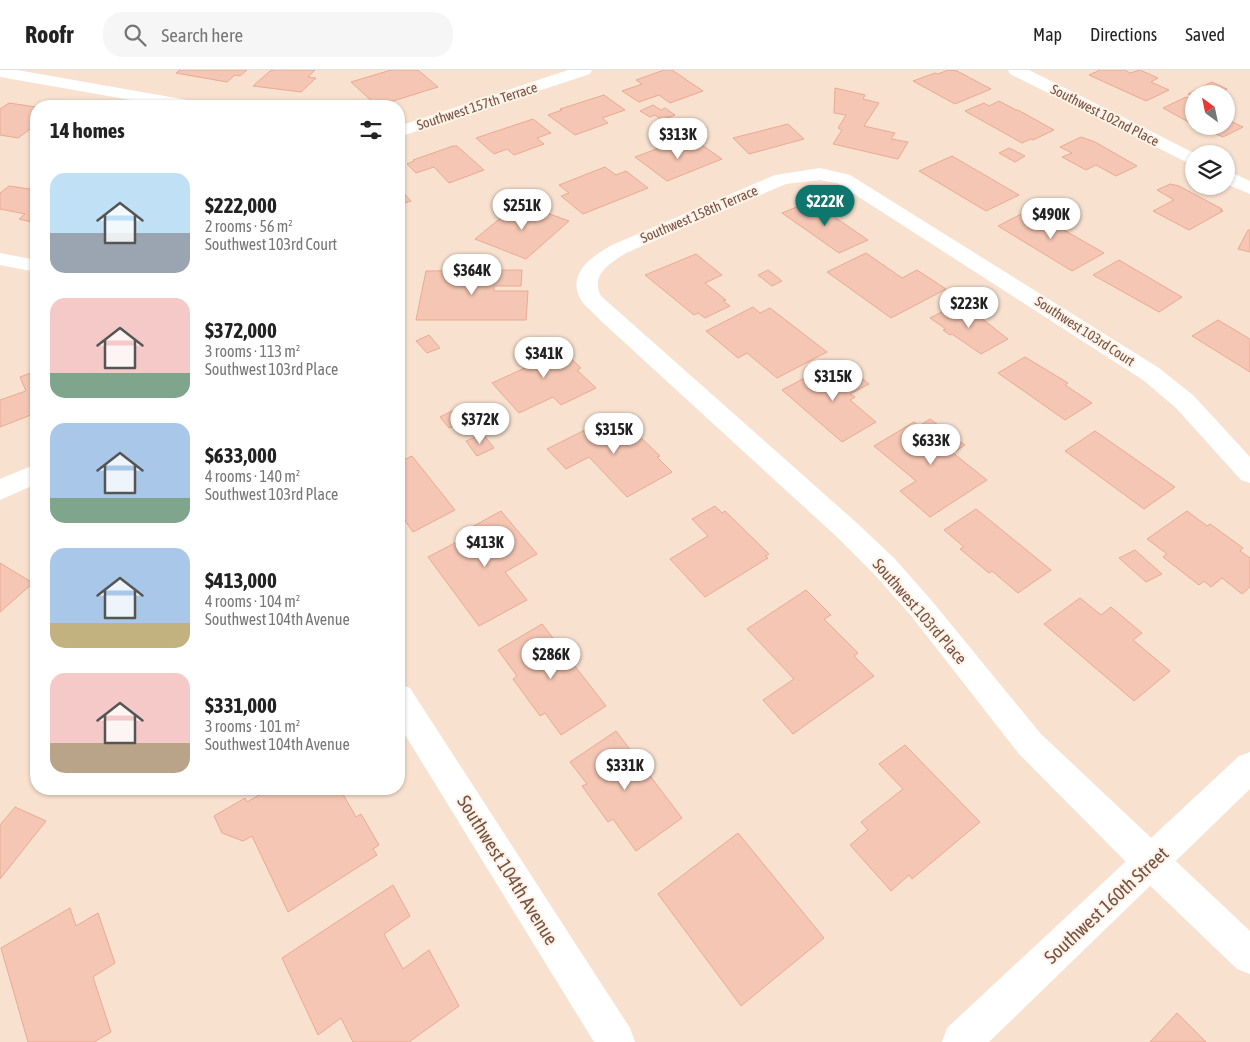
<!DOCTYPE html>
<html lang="en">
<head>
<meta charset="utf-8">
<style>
	body { margin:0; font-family:"Asap Condensed",sans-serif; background:#f6f6f6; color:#222; height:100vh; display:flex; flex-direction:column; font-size:19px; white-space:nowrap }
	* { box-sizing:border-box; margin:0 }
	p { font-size:16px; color:#767676 }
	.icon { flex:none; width:28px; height:28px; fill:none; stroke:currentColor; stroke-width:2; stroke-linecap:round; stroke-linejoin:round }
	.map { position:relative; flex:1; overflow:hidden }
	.panel { position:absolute; left:30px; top:30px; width:375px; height:695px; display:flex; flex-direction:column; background:#fff; border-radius:20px; box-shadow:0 1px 4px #0004 }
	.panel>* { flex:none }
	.needle { width:32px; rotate:327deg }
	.buttons { position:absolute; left:1185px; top:15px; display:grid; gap:10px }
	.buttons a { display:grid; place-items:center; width:50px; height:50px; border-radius:50%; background:#fff; box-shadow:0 1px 4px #0004; font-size:25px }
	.price { position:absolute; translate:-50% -42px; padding:0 11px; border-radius:18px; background:#fff; color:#222; font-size:16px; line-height:32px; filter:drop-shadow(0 1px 2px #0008) }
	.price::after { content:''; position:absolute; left:50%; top:30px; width:15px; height:11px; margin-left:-8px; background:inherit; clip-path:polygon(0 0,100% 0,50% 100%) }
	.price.current { background:#0f766e; color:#fff }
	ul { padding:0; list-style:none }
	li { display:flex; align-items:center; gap:15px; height:125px; padding:0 20px }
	li span { display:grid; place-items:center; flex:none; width:140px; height:100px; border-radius:15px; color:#555 }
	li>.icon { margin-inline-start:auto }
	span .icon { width:60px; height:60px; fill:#fffc; stroke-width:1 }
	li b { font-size:21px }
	h2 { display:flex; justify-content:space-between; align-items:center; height:60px; padding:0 20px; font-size:21px }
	header { display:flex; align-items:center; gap:30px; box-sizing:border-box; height:70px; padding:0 25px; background:#fff; border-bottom:1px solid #e0e0e0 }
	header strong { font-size:24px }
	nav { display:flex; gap:28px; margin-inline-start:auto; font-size:18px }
	.search { width:350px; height:45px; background:#f6f6f6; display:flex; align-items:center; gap:12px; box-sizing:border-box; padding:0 18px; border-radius:20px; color:#767676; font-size:19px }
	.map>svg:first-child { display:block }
	.residential { fill:#f8e1cf; fill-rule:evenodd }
	.building { fill:#f5c6b3; stroke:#e9aa92 }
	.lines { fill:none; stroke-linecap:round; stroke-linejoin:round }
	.minor { fill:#fff; fill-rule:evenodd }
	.tertiary { fill:#fff; fill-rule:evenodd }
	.labels { text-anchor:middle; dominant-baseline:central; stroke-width:4; stroke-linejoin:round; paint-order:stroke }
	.far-street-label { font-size:14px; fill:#755144; stroke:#fff2e6 }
	.street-label { font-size:16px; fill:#755144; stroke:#fff2e6 }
	.near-street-label { font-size:19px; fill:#755144; stroke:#fff2e6 }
</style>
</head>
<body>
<header>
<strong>Roofr</strong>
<div class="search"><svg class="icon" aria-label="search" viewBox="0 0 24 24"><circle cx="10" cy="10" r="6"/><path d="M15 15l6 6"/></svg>Search here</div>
<nav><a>Map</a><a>Directions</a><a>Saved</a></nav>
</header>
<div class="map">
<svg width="1250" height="972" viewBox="0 0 1250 972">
	<rect width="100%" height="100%" fill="#feeede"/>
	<!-- residential -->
	<path class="residential" d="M0 0H1250V972H0ZM1194 24H1226V56H1194ZM36 36H399V719H36ZM1194 84H1226V116H1194Z"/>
	<!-- building -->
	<path class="building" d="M180 0H247L240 6 235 5 227 12 176 3Z
		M274 0H315L308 7 316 8 301 22 253 16 270 1Z
		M391 0H418L438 17 377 36 351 12Z
		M664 0H672L703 21 670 33 659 25 639 32 622 21 642 14 636 10Z
		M948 0 957 1 991 19 955 34 913 11 935 3 938 4Z
		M1100 0H1125L1130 3 1140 0 1158 8 1151 12 1169 20 1146 31 1089 5Z
		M1212 12 1227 19 1218 24H1194V27L1188 24Z
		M835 18 865 25 863 29 879 33 864 56 895 63 891 69 908 72 898 89 833 74 842 60 838 58 846 45 834 43Z
		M604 25 625 40 602 48 608 53 575 65 548 45 562 40 560 39Z
		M1186 27 1194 31V55L1163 38Z
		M999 31 1016 40H1018L1054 60 1033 70 1031 69 1022 73 965 41 984 33 989 36Z
		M9 33 36 37V58L33 57 18 68 0 65V39Z
		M653 35 661 40 665 38 675 45 662 50 655 45 650 47 640 41Z
		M533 49 551 63 537 68 544 74 514 85 507 79 494 84 476 68Z
		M1226 49 1243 57 1223 67 1197 56H1226Z
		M788 54 804 69 749 84 733 68Z
		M1081 67 1095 72 1137 96 1116 106 1096 95 1086 100 1062 87 1072 83 1060 77Z
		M699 73 722 89 667 111 635 87 667 75 677 82Z
		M453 76H457L484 100 449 113 434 97 416 103 407 94 414 91 413 90Z
		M1009 78 1025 86 1015 92 999 83Z
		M952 86 1019 125 986 141 919 101Z
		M605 97 616 105 626 101 648 118 583 144 561 126 569 123 559 115Z
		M1170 114 1179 116 1222 139 1220 140 1223 141 1189 160 1153 141 1174 130 1157 120Z
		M9 116 36 120V153L19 149 25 144 0 139V123Z
		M399 119H400L411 131 399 135Z
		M811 131 868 170 839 183 782 143Z
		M519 133 569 151 526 189 475 169Z
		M1029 140 1104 183 1072 201 998 156Z
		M1248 160H1250V182L1238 179Z
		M866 183 902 208 917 200 946 219 891 248 827 202Z
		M696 184 722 205 705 213 726 230 723 231 730 236 705 248 698 243 694 245 645 205Z
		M1119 190 1182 227 1159 242 1093 205Z
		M522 200 521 216H494V221H528L526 250H416L426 201Z
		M768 200 782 211 772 216 758 205Z
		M957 234 972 245 975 243 1008 269 981 284 952 264 950 265 943 260 946 259 930 248Z
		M753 237 760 243 770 238 827 282 777 308 747 283 738 288 706 261Z
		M1218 250 1250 269V302L1192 266Z
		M429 265 440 278 427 283 416 271Z
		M550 272 560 283 563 281 581 298 577 300 596 318 561 335 553 327 519 343 492 313 525 298 516 288Z
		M1025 287 1068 313 1065 315 1092 333 1065 350 998 303Z
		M846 296 869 314 850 324 855 327 850 330 876 352 842 372 782 320 816 302 823 308Z
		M36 301V343L0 357V330L26 321 20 307Z
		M458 338 468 350 449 358 440 347Z
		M615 345 631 362 634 361 660 386 657 387 672 402 627 427 589 387 566 399 547 379Z
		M930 349 965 375 953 383 987 410 930 447 900 421 916 411 874 376 914 352 919 356Z
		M1095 361 1175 417 1144 439 1065 381Z
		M483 364 494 378 477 386 466 371Z
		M412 386 455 440 413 462 399 442V392Z
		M715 436 722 443 725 441 769 484 765 486 768 488 705 527 670 489 708 466 692 449Z
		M976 439 1051 500 1018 523 992 501 989 503 960 479 964 477 944 460Z
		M501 441 537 484 505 502 527 530 479 556 428 487 474 463 470 458Z
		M1187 441 1207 456 1210 454 1243 478 1240 481 1250 488V517L1242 524 1222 508 1211 517 1204 511 1199 515 1163 487 1167 484 1147 469Z
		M1135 480 1162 504 1146 512 1119 488Z
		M0 493 33 513 0 542Z
		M806 520 831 545 824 549 858 583 854 586 874 606 793 664 763 630 794 609 747 559Z
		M1080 528 1101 545 1111 537 1142 563 1133 570 1170 601 1134 631 1044 554Z
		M542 554 606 636 561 665 545 643 540 646 513 609 517 606 498 580Z
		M616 661 682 748 636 781 613 749 608 752 582 716 587 714 570 692Z
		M905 675 980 752 912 809 909 805 891 821 850 775 868 760 861 752 903 719 879 694Z
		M270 719H340L356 747 361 744 379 775 373 779 377 785 288 842 252 766 243 771 222 763 214 746 245 728 247 732Z
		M15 737 46 751 0 809V755Z
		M738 763 824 868 741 936 658 824Z
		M393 815 410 846 384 864 403 899 429 880 459 936 409 972H353L341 948 318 965 282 888Z
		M70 838 76 856 98 843 115 893 93 907 111 962 94 972H28L1 878Z
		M1177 943 1206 972H1150Z"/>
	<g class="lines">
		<!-- minor -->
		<path class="minor" d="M0 0H17L193 31 199 32 202 36H165L0 7Z
			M568 0H592L590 4 399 67V56Z
			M1008 0H1029L1196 84H1194V96L1010 4Z
			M820 98 850 105 1159 298 1194 326 1250 387V413L1241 410 1176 338 1143 310 837 113 820 110 786 114 626 183C610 193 590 205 601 226L858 454 895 489 932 531 1041 664 1250 861V904L1237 899 1139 805 1019 684 912 547 875 505 838 468 600 250C595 244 588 239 583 233 564 206 590 187 612 175L775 105Z
			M1226 100 1250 111V124L1226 114Z
			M0 183 36 190V202L0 195Z
			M36 394V414L0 430V409Z
			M399 614 410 618 630 958 635 972H594L399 655Z"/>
		<!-- tertiary -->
		<path class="tertiary" d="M1250 682V719L989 972H942L947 958 1239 686Z"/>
	</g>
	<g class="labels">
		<!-- far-street labels -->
		<g class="far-street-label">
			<text transform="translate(477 36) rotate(-18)">Southwest 157th Terrace</text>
			<text transform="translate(1105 45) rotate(27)">Southwest 102nd Place</text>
			<text transform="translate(699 144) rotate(-23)">Southwest 158th Terrace</text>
			<text transform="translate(1085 261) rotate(33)">Southwest 103rd Court</text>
		</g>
		<!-- street labels -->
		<g class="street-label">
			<text transform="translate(920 541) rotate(49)">Southwest 103rd Place</text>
		</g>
		<!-- near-street labels -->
		<g class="near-street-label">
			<text transform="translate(508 800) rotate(58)">Southwest 104th Avenue</text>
			<text transform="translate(1106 835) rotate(-43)">Southwest 160th Street</text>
		</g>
	</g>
</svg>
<div class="buttons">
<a><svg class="needle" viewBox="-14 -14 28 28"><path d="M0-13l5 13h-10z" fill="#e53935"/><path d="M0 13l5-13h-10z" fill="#767676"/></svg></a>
<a><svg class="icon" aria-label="layers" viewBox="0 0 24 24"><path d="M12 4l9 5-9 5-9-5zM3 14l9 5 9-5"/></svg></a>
</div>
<b class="price" style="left:678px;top:90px">$313K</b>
<b class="price current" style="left:825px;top:157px">$222K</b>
<b class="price" style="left:522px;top:161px">$251K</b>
<b class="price" style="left:1051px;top:170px">$490K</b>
<b class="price" style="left:472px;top:226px">$364K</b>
<b class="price" style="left:969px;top:259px">$223K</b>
<b class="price" style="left:544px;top:309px">$341K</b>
<b class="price" style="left:833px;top:332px">$315K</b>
<b class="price" style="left:480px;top:375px">$372K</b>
<b class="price" style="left:614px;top:385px">$315K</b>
<b class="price" style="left:931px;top:396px">$633K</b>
<b class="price" style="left:485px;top:498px">$413K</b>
<b class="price" style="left:551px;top:610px">$286K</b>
<b class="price" style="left:625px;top:721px">$331K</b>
<section class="panel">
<h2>14 homes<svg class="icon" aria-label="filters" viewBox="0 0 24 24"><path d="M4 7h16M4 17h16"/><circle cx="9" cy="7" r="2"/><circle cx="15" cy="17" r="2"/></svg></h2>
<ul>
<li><span style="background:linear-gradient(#bfe0f5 60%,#9aa5b1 0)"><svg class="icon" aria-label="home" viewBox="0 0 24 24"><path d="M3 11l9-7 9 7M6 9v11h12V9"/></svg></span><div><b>$222,000</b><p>2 rooms · 56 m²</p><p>Southwest 103rd Court</p></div></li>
<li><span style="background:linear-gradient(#f6c9c9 75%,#7fa58c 0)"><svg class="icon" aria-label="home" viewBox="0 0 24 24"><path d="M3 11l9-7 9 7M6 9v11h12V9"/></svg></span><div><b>$372,000</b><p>3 rooms · 113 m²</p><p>Southwest 103rd Place</p></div></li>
<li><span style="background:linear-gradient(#a9c7e8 75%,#7fa58c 0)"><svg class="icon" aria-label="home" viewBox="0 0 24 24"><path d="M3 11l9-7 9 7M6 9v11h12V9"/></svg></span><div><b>$633,000</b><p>4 rooms · 140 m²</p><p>Southwest 103rd Place</p></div></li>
<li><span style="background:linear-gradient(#a9c7e8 75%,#c2b280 0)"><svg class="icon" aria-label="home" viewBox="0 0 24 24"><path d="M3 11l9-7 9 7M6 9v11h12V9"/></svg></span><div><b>$413,000</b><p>4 rooms · 104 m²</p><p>Southwest 104th Avenue</p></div></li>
<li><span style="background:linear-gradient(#f6c9c9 70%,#b9a48a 0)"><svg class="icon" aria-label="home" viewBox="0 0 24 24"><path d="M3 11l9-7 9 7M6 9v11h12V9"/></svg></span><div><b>$331,000</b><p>3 rooms · 101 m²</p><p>Southwest 104th Avenue</p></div></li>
</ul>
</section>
</div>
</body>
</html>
